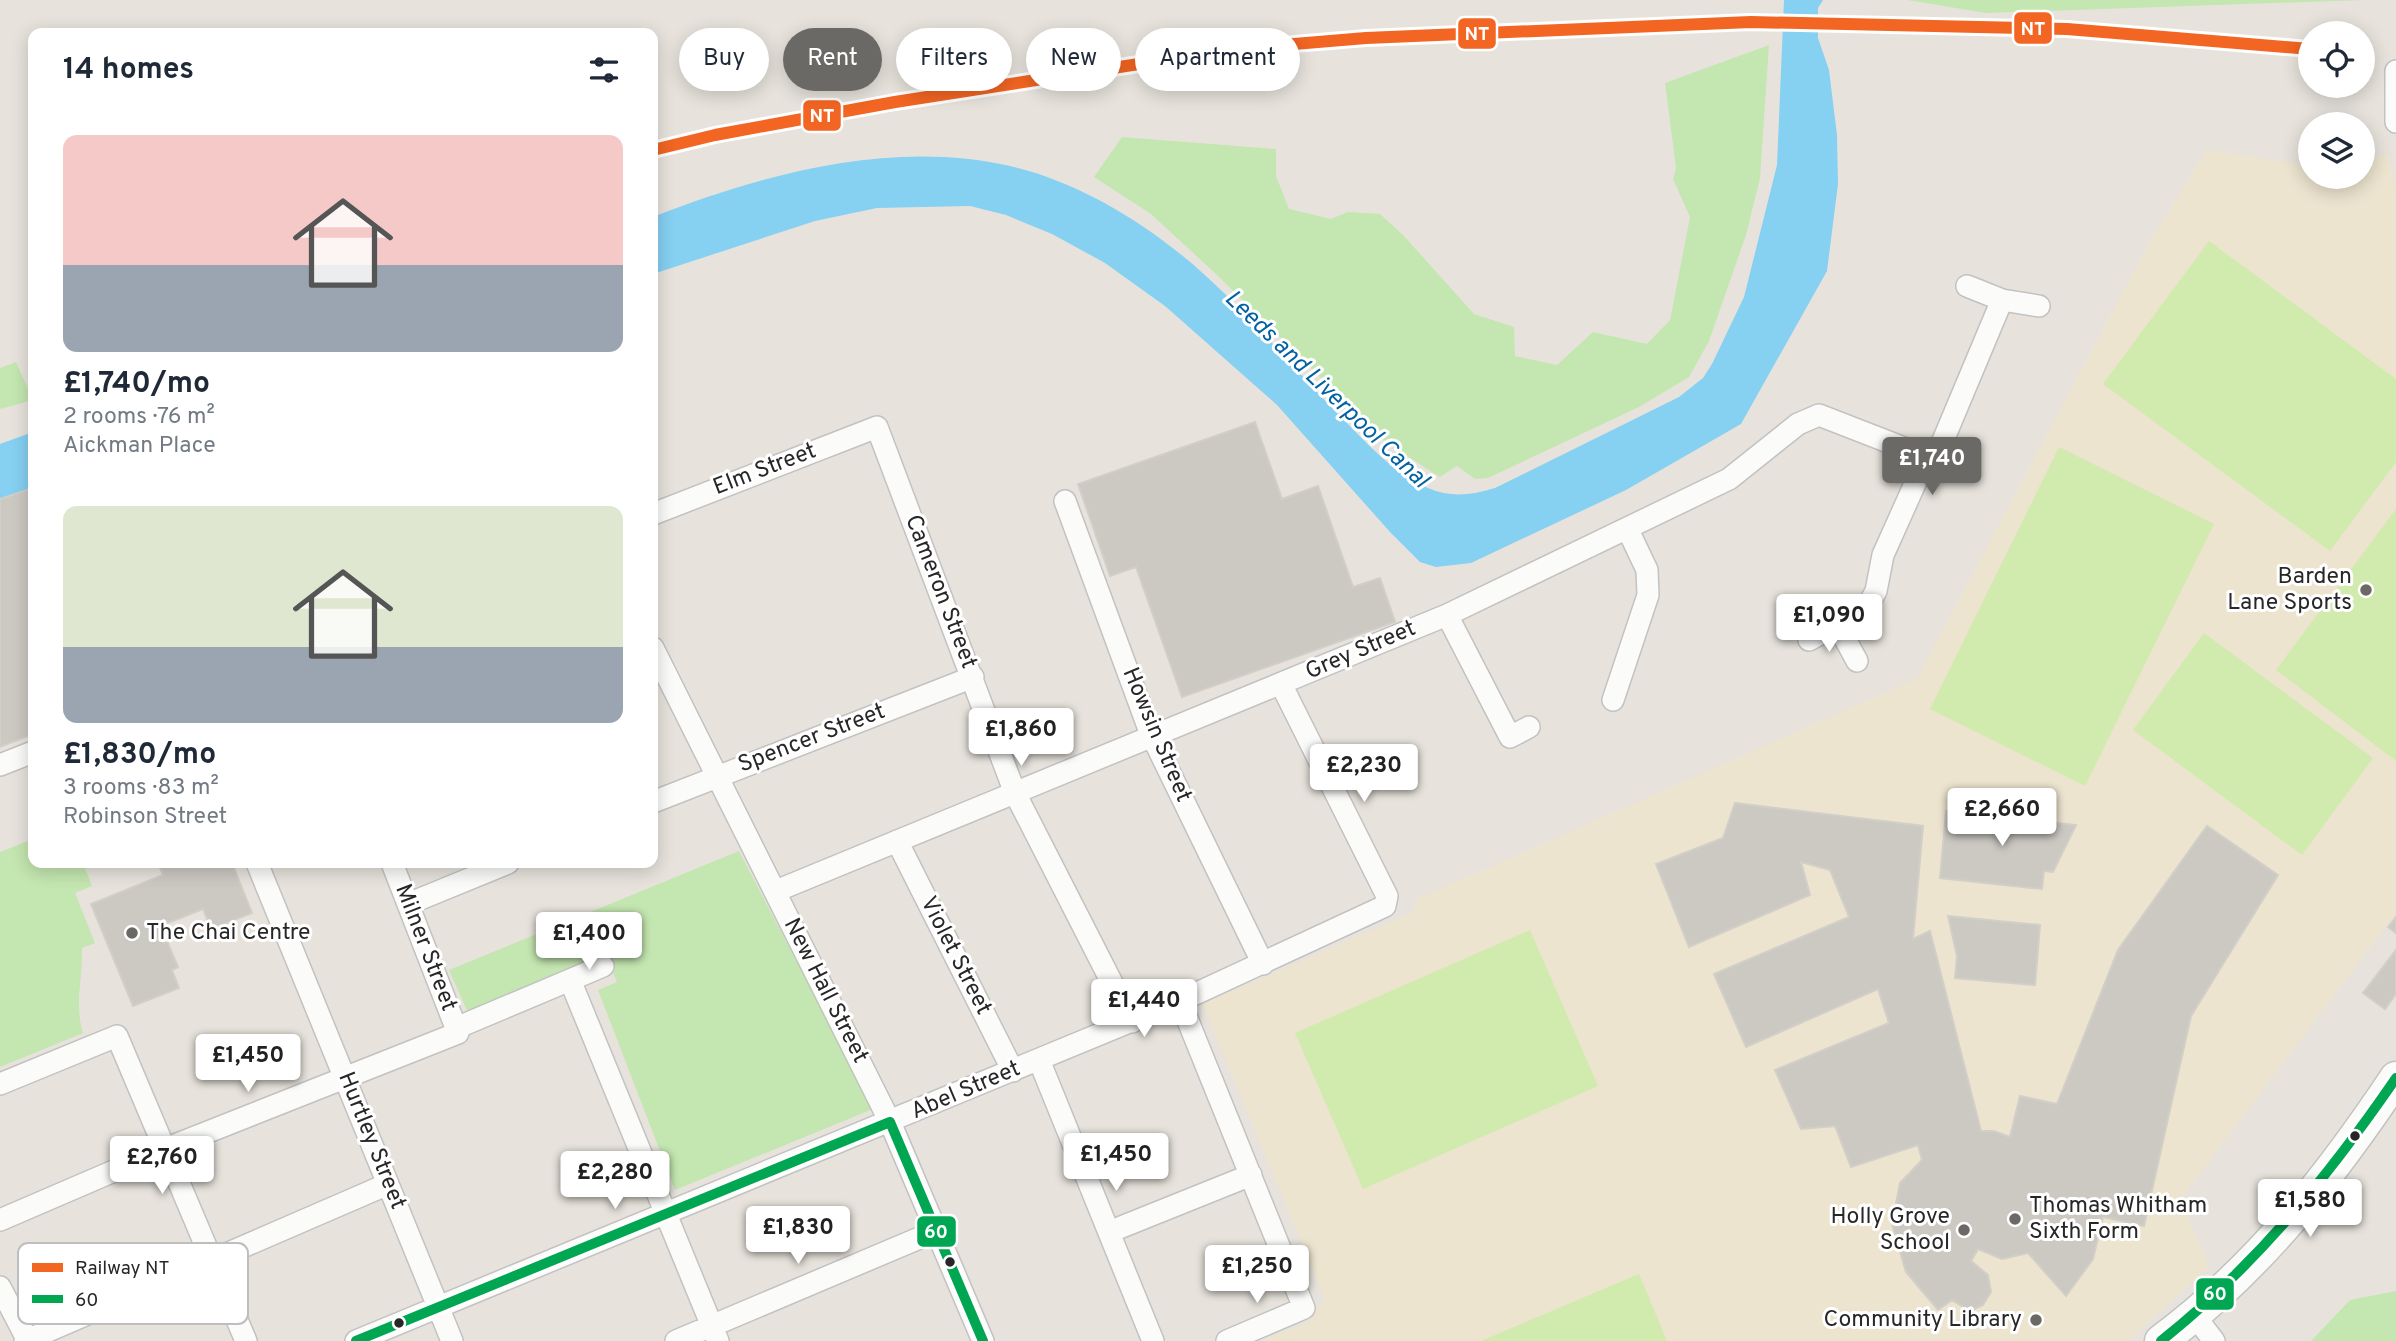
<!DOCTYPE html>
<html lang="en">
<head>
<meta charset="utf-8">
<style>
	body { margin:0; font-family:Overpass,sans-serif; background:#f2f2f3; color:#1f2937; height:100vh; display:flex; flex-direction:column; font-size:26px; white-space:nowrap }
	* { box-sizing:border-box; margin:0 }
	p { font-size:23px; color:#747a83 }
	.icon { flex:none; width:38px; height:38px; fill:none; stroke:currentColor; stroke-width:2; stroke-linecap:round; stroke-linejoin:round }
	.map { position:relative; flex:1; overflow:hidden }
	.details { position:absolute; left:28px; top:28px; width:630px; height:840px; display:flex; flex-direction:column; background:#fff; border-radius:14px; box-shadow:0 4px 18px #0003 }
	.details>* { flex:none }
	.hud { position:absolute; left:679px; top:28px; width:665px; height:63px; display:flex; gap:14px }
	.tools { position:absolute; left:2298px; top:21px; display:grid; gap:14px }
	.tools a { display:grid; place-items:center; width:77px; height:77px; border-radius:50%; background:#fff; box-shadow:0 4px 18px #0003; font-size:35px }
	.price { position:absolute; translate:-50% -60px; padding:0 16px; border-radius:7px; background:#fff; color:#222; font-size:23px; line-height:46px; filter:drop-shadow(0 2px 4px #0008) }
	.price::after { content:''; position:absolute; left:50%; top:42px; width:21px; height:16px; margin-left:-10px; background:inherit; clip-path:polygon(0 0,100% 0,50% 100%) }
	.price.current { background:#6a6966; color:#fff }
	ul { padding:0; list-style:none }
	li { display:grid; align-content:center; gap:14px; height:371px; padding:0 35px }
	li span { display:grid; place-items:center; height:217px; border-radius:14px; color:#555 }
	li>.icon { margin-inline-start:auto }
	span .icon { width:126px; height:126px; fill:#fffc; stroke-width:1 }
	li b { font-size:30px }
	h2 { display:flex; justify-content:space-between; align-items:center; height:84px; padding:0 35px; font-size:30px }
	.chip { padding:0 24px; border-radius:32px; background:#fff; box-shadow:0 4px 18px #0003; font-size:24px; line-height:63px }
	.chip.current { background:#6a6966; color:#fff }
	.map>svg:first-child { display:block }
	.education { fill:#ece4cf }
	.green { fill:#c4e6b0 }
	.pitch { fill:#d0ebad }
	.water { fill:#86d0f2 }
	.building { fill:#ccc9c3; stroke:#d2cec8; stroke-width:2 }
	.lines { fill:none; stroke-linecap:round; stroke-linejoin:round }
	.street-casing { stroke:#c3c2c3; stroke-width:24 }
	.secondary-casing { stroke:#c3c2c3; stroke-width:35 }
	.street { stroke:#fbfbfa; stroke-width:21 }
	.secondary { stroke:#fbfbfa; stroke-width:32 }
	.bus-1-casing { stroke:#fff; stroke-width:16 }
	.bus-1 { stroke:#00a651; stroke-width:10 }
	.rail-1-casing { stroke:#fff; stroke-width:18 }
	.rail-1 { stroke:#f26522; stroke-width:12 }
	.poi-dot { fill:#6a6966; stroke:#fff; stroke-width:2.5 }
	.bus-dot { fill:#272727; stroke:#fff; stroke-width:2.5 }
	.labels { text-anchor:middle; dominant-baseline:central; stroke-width:6; stroke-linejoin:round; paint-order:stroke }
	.street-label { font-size:23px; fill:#272727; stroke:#fff }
	.poi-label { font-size:23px; fill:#272727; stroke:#fff; text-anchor:end }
	.water-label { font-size:24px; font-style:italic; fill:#0061a3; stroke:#fff }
	.key { fill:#fff; stroke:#bebebe; stroke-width:2 }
	.key-label { font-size:19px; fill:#272727 }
	.line-badge { stroke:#fff; stroke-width:2.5 }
	.badge-label { font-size:19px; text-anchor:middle; font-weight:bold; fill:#fff }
</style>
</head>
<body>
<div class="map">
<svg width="2396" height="1341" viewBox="0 0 2396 1341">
	<rect width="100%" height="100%" fill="#e7e3dc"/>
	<!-- education -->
	<path class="education" d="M2207 150 2310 166V177H2362L2363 158 2388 155 2396 193V913L2180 1200 2209 1266 2129 1341H1262L1309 1322 1315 1307 1326 1302 1203 1004 1414 912 1415 900 1917 679 2149 243Z"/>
	<!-- green -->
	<path class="green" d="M1907 0H2364L1986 13Z
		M1769 45 1760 178 1746 235 1709 341 1689 377 1639 407 1488 478 1475 479 1457 466 1440 477 1388 444 1216 274 1151 214 1094 177 1122 137 1276 149V176L1289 209 1331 219 1348 212 1380 214 1403 235 1474 314 1514 327 1515 356 1557 365 1593 332 1647 344 1670 320 1690 217 1673 179 1676 168 1665 83Z
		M16 362 33 400 0 409V368Z
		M33 839V863H83L92 886 75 893 95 943 82 948C83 978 74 1004 83 1033L0 1067V852Z
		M739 851 873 1109 675 1190 598 990 617 982 607 958 469 1015 449 970Z
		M2396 1291V1341H2311L2350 1300Z"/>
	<!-- pitch -->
	<path class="pitch" d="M2209 241 2396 379V462L2330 551 2103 384Z
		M2059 447 2214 524 2085 786 1930 709Z
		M2396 509V761L2276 670Z
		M2204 633 2373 758 2302 855 2133 730Z
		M1530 930 1598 1086 1363 1189 1295 1033Z
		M1639 1274 1667 1341H1481Z"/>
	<!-- water -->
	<path class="water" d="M1784 0H1823L1818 8V38L1829 70 1837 135 1838 184 1827 271 1741 424 1626 490 1471 563 1436 567 1420 562 1390 532 1277 405 1165 306 1105 263 1052 234 1006 215 970 206 877 208 815 221 653 274V217C763 174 891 139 1010 166 1081 182 1153 227 1207 277 1255 321 1297 372 1342 418 1368 444 1394 474 1428 488 1451 498 1472 495 1495 488L1679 397 1703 378 1712 364 1744 297 1777 165Z
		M33 432V488L0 499V444Z"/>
	<!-- building -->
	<path class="building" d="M1255 422 1282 499 1318 486 1353 587 1380 578 1395 622 1182 697 1136 567 1110 576 1078 484Z
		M33 488V734L0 747V499Z
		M1735 803 1923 826 1913 939 1930 931 1981 1131H1994L2010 1137 2020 1096 2057 1104 2118 950 2207 826 2278 875 2191 1016 2144 1226 2103 1217 2093 1259 2066 1296 2028 1253 2002 1259 1978 1249 1971 1261 1988 1275 1991 1292 1983 1305 1970 1311 1952 1300 1938 1310 1906 1272 1892 1224 1900 1183 1922 1160 1918 1145 1851 1167 1835 1126 1801 1129 1775 1070 1889 1023 1878 989 1746 1047 1714 974 1849 917 1830 870 1801 862 1810 895 1689 947 1656 864 1723 838Z
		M2004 807 2021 809 2019 819 2076 825 2053 872 2044 871 2042 889 1940 878 1946 811 2003 817Z
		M158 863H232L252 913 211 929 203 909 165 924 160 936 163 943 167 941 178 967 172 970 179 988 133 1006 91 904 163 875Z
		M1948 916 2040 925 2035 985 1955 978 1957 956Z
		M2396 917V933L2388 927Z
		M2396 950V994L2385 1009 2363 993Z"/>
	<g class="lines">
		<defs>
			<path id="street" d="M2396 71V122
				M1967 286 2002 300 2039 306
				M1065 501 1150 732 1263 964
				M653 514 877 427 1015 793 1132 1022
				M1447 615 1510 737 1529 727
				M1838 626 1857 661
				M1809 640 1866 609 1876 591 1883 555 1927 457 1942 443 2002 300
				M653 648 890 1122 983 1341
				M1613 700 1648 595 1647 570 1628 530
				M0 765 33 752
				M653 802 973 677
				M897 841 1013 1071
				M257 863 452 1341
				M776 891 1447 615 1729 479 1798 424 1819 415 1927 457
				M408 904 508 863
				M570 980 603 966
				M1180 1001 1304 1308 1227 1341
				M456 1028 570 980 718 1341
				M1039 1060 1153 1341
				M0 1084 117 1036 246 1341
				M0 1220 165 1149 458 1033 392 863
				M1109 1232 1251 1175
				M0 1287 28 1341
				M2195 1316 2214 1341
				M25 1341 388 1184
				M356 1341 1180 1001 1385 906 1387 896 1281 684
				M676 1341 936 1231"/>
			<path id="secondary" d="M2161 1341C2257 1270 2330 1177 2396 1078"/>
		</defs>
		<!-- street casing -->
		<use href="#street" class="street-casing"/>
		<!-- secondary casing -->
		<use href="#secondary" class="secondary-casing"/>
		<!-- street -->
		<use href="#street" class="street"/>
		<!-- secondary -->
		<use href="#secondary" class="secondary"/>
		<defs>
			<path id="bus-1" d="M890 1122 983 1341
				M356 1341 890 1122
				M2161 1341C2255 1266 2328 1177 2396 1078"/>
		</defs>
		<!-- bus-1 casing -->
		<use href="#bus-1" class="bus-1-casing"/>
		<!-- bus-1 -->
		<use href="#bus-1" class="bus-1"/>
		<defs>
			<path id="rail-1" d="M653 150 715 135 895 102 1235 49 1366 38 1751 22 2067 29 2310 49"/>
		</defs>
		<!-- rail-1 casing -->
		<use href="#rail-1" class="rail-1-casing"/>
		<!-- rail-1 -->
		<use href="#rail-1" class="rail-1"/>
	</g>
	<!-- markers -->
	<g class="poi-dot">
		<circle cx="2366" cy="590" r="7"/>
		<circle cx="132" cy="933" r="7"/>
		<circle cx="2015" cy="1219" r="7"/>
		<circle cx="1964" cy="1230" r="7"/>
		<circle cx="2036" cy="1320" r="7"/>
	</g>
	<g class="bus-dot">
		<circle cx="2355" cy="1136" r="6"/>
		<circle cx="950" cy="1262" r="6"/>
		<circle cx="399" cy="1323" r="6"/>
	</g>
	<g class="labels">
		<!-- street labels -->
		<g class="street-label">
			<text transform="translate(765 470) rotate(-21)">Elm Street</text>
			<text transform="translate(940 592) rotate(69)">Cameron Street</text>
			<text transform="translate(1361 651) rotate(-23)">Grey Street</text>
			<text transform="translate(1156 735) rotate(67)">Howsin Street</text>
			<text transform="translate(812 739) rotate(-21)">Spencer Street</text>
			<text transform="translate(425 948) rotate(69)">Milner Street</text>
			<text transform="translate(955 956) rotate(63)">Violet Street</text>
			<text transform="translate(825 991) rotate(63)">New Hall Street</text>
			<text transform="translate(966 1091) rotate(-23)">Abel Street</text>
			<text transform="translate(371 1141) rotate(68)">Hurtley Street</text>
		</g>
		<!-- poi labels -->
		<g class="poi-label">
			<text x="2352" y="577">Barden<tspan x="2352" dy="26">Lane Sports</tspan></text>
			<text x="146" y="933" text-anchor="start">The Chai Centre</text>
			<text x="2029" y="1206" text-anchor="start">Thomas Whitham<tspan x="2029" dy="26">Sixth Form</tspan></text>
			<text x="1950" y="1217">Holly Grove<tspan x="1950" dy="26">School</tspan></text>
			<text x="2022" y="1320">Community Library</text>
		</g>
		<!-- water labels -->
		<g class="water-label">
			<text transform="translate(1326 390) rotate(44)">Leeds and Liverpool Canal</text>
		</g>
	</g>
	<!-- legend -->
	<rect x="18" y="1243" width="230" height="81" rx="10" class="key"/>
	<rect x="32" y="1263" width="31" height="9" fill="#f26522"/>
	<rect x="32" y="1295" width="31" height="8" fill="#00a651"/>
	<g class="key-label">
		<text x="75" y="1274">Railway NT</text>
		<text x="75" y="1306">60</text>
	</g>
	<g class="line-badge">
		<rect x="2013" y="11" width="40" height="34" rx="7" fill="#f26522"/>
		<rect x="1457" y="17" width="40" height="33" rx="7" fill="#f26522"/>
		<rect x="802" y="99" width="40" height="33" rx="7" fill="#f26522"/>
		<rect x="916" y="1215" width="41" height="33" rx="7" fill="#00a651"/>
		<rect x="2195" y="1277" width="40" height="34" rx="7" fill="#00a651"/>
	</g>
	<g class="badge-label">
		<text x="2033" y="35">NT</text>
		<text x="1477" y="40">NT</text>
		<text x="822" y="122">NT</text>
		<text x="936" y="1238">60</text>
		<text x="2215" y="1300">60</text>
	</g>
</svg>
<div class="tools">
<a><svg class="icon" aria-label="locate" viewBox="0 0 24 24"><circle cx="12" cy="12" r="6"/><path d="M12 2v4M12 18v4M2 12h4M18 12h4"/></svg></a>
<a><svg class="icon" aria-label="layers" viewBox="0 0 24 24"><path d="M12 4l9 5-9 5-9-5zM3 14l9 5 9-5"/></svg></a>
</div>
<b class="price current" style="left:1932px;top:497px">£1,740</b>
<b class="price" style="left:1829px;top:654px">£1,090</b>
<b class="price" style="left:1021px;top:768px">£1,860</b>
<b class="price" style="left:1364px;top:804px">£2,230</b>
<b class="price" style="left:2002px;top:848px">£2,660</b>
<b class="price" style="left:589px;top:972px">£1,400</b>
<b class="price" style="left:1144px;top:1039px">£1,440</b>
<b class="price" style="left:248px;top:1094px">£1,450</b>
<b class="price" style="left:1116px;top:1193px">£1,450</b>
<b class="price" style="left:162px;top:1196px">£2,760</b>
<b class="price" style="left:615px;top:1211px">£2,280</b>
<b class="price" style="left:2310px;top:1239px">£1,580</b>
<b class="price" style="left:798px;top:1266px">£1,830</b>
<b class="price" style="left:1257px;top:1305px">£1,250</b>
<div class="hud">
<a class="chip">Buy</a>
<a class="chip current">Rent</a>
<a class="chip">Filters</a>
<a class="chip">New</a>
<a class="chip">Apartment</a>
</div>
<section class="details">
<h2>14 homes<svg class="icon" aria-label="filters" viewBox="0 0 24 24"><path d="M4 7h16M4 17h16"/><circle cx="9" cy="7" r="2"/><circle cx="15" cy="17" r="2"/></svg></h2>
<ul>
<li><span style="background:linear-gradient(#f6c9c9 60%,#9aa5b1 0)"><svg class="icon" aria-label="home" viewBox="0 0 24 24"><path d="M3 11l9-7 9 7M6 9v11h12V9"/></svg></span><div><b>£1,740/mo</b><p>2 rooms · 76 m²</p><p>Aickman Place</p></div></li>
<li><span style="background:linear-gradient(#dfe7d0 65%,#9aa5b1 0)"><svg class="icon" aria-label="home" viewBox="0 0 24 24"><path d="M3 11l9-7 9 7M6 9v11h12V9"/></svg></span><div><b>£1,830/mo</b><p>3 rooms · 83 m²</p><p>Robinson Street</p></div></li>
</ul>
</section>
</div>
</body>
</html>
